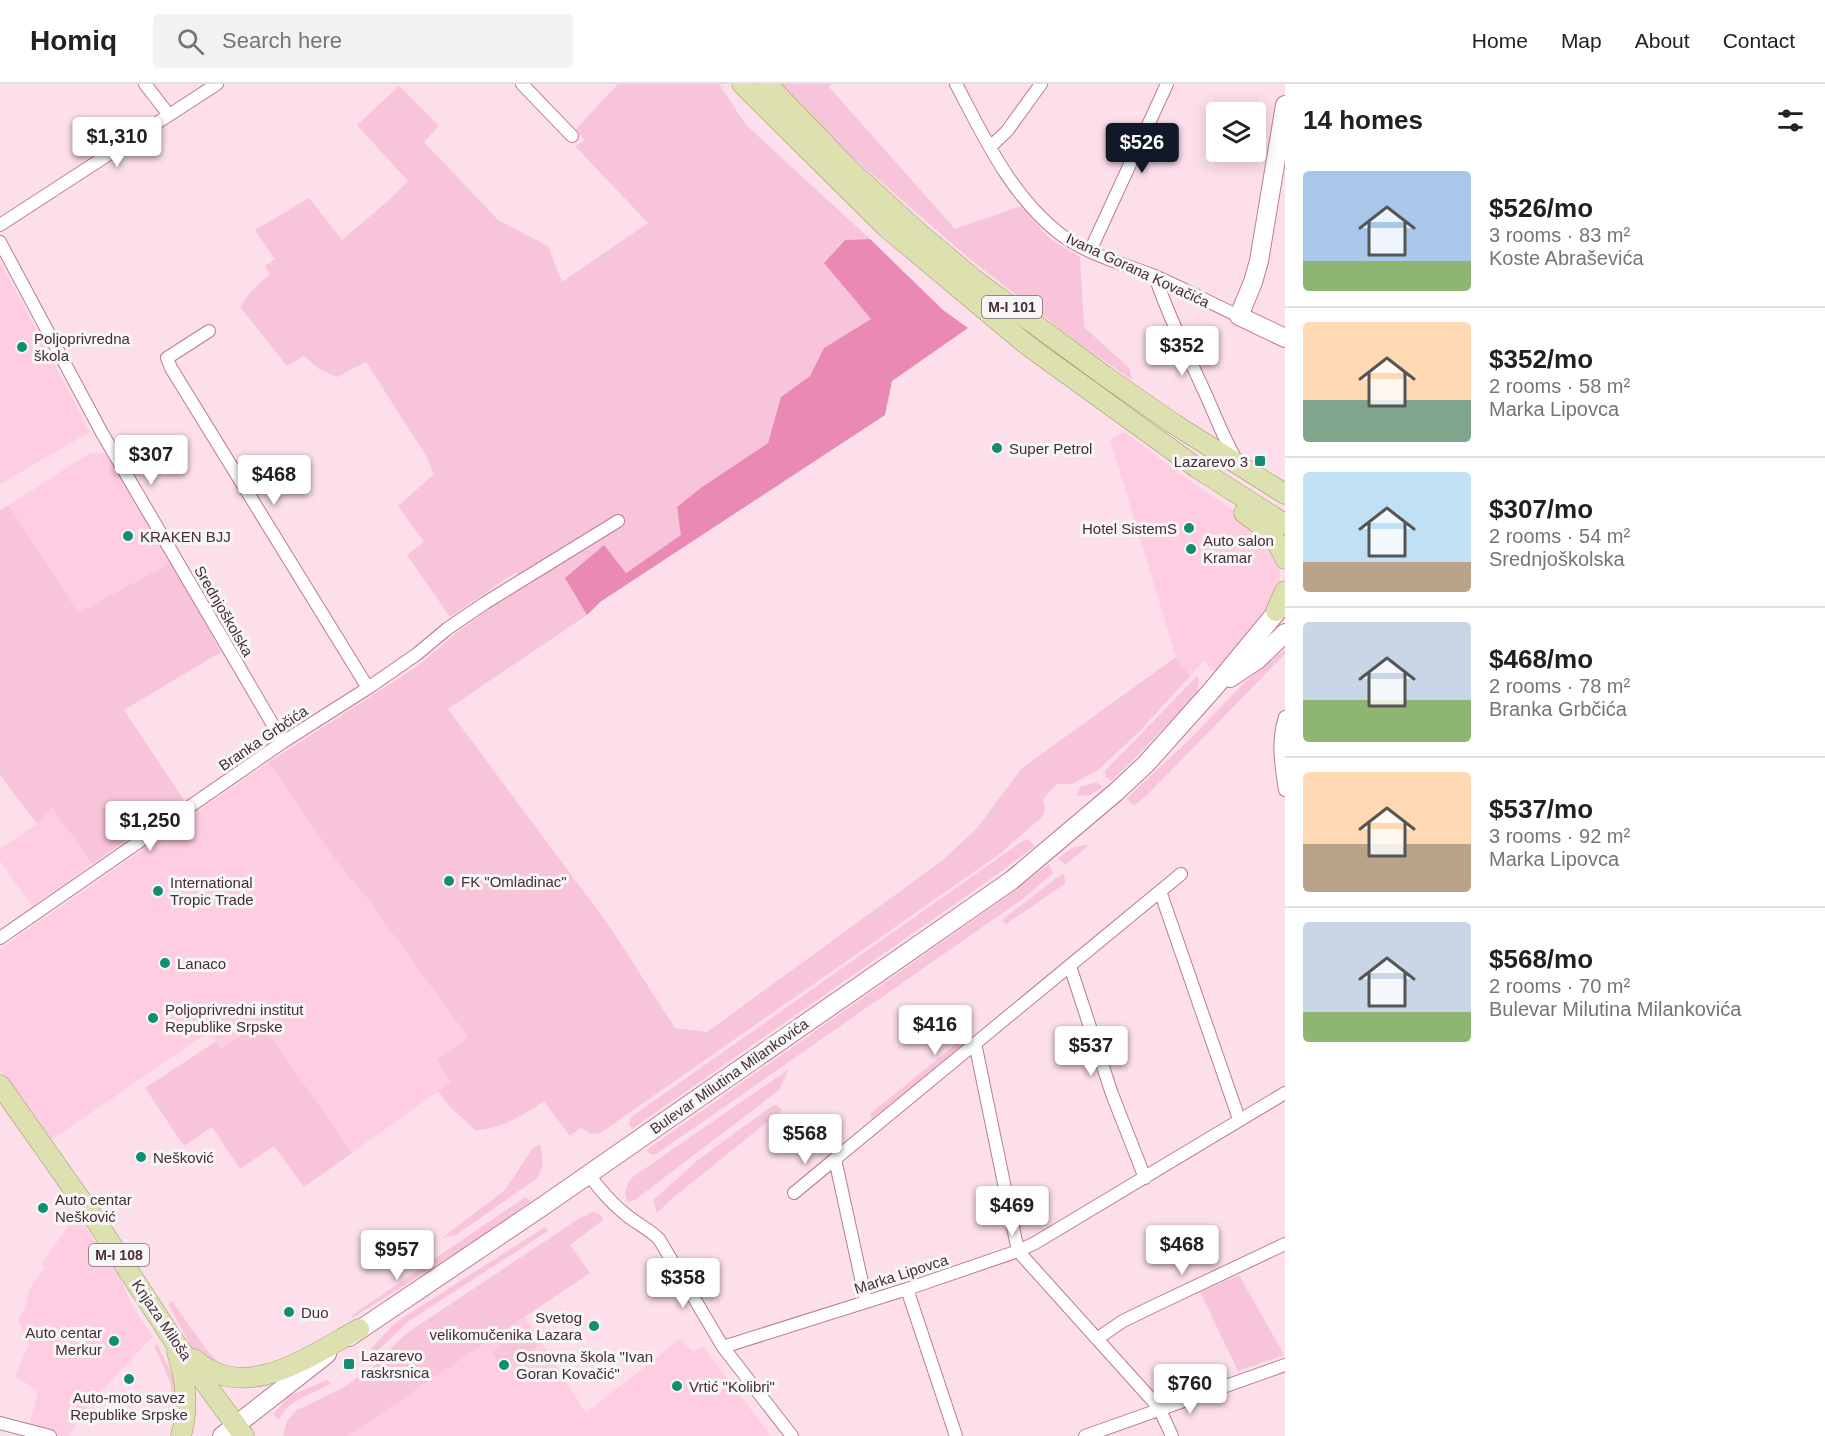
<!DOCTYPE html>
<html lang="en">
<head>
<meta charset="utf-8">
<style>
	body { margin:0; font-family:Arial,sans-serif; background:#f2f2f2; color:#202124; height:100vh; display:flex; flex-direction:column; font-size:22px; white-space:nowrap }
	* { box-sizing:border-box; margin:0 }
	p { font-size:20px; color:#757577 }
	.icon { flex:none; width:33px; height:33px; fill:none; stroke:currentColor; stroke-width:2; stroke-linecap:round; stroke-linejoin:round }
	.map { position:relative; flex:1; overflow:hidden }
	.panel { display:flex; flex-direction:column; background:#fff; width:540px }
	.panel>* { flex:none }
	.tools { position:absolute; left:1206px; top:18px; display:grid; gap:12px }
	.tools a { display:grid; place-items:center; width:60px; height:60px; border-radius:6px; background:#fff; box-shadow:0 3px 15px #0003; font-size:30px }
	.price { position:absolute; translate:-50% -51px; padding:0 14px; border-radius:6px; background:#fff; color:#222; font-size:20px; line-height:39px; filter:drop-shadow(0 2px 3px #0008) }
	.price::after { content:''; position:absolute; left:50%; top:36px; width:18px; height:14px; margin-left:-9px; background:inherit; clip-path:polygon(0 0,100% 0,50% 100%) }
	.price.active { background:#111827; color:#fff }
	ul { padding:0; list-style:none }
	li { display:flex; align-items:center; gap:18px; height:150px; padding:0 18px }
	li+li { border-top:2px solid #e0e0e0 }
	li span { display:grid; place-items:center; flex:none; width:168px; height:120px; border-radius:6px; color:#555 }
	li>.icon { margin-inline-start:auto }
	span .icon { width:72px; height:72px; fill:#fffc; stroke-width:1 }
	li b { font-size:26px }
	h2 { display:flex; justify-content:space-between; align-items:center; height:72px; padding:0 18px; font-size:26px }
	header { display:flex; align-items:center; gap:36px; box-sizing:border-box; height:84px; padding:0 30px; background:#fff; border-bottom:2px solid #e0e0e0 }
	header strong { font-size:28px }
	nav { display:flex; gap:33px; margin-inline-start:auto; font-size:21px }
	.search { width:420px; height:54px; background:#f2f2f2; display:flex; align-items:center; gap:15px; box-sizing:border-box; padding:0 21px; border-radius:6px; color:#757577; font-size:22px }
	main { display:flex; flex:1; min-height:0 }
	.map>svg:first-child { display:block }
	.built { fill:#fecde1 }
	.green { fill:#f8c4d9 }
	.forest { fill:#e989b4 }
	.lines { fill:none; stroke-linecap:round; stroke-linejoin:round }
	.street-casing { stroke:#bc7a97; stroke-width:14 }
	.secondary-casing { stroke:#bc7a97; stroke-width:20 }
	.primary-casing { stroke:#9b9564; stroke-width:21 }
	.street { stroke:#fff; stroke-width:12 }
	.secondary { stroke:#fff; stroke-width:18 }
	.primary { stroke:#dde1b0; stroke-width:20 }
	.poi-dot { fill:#108d72; stroke:#f5f6f5; stroke-width:2 }
	.labels { text-anchor:middle; dominant-baseline:central; stroke-width:6; stroke-linejoin:round; paint-order:stroke }
	.shield { fill:#f5f6f5; stroke:#7c6971; stroke-width:1.5 }
	.shield-label { font-size:14px; font-weight:bold; fill:#482d39 }
	.street-label { font-size:15px; fill:#482d39; stroke:#f5f6f5 }
	.poi-label { font-size:15px; fill:#482d39; stroke:#f5f6f5; text-anchor:start }
</style>
</head>
<body>
<header>
<strong>Homiq</strong>
<div class="search"><svg class="icon" aria-label="search" viewBox="0 0 24 24"><circle cx="10" cy="10" r="6"/><path d="M15 15l6 6"/></svg>Search here</div>
<nav><a>Home</a><a>Map</a><a>About</a><a>Contact</a></nav>
</header>
<main>
<div class="map">
<svg width="1285" height="1352" viewBox="0 0 1285 1352">
	<rect width="100%" height="100%" fill="#fddfeb"/>
	<!-- built -->
	<path class="built" d="M0 177 90 348 0 400Z
		M1125 348 1176 387 1259 444 1277 473 1280 485V504L1275 521 1217 587 1211 586 1204 576 1190 592 1176 573 1110 355Z
		M90 369H108L131 412 172 478 78 529 9 421Z
		M269 678 340 782 366 813 468 955 451 998 352 1069 261 938 221 964 207 949 66 1046 53 1054 49 1053 0 986V865Z
		M52 722 92 780 32 822 0 777V765L37 740Z
		M76 1130 119 1191 133 1224 153 1252 82 1329 69 1352H61L29 1343 38 1307 15 1292 29 1260 18 1237 25 1223 29 1206 45 1183 42 1180Z
		M525 1233 586 1329 680 1255 693 1268 703 1262 771 1352H347Z"/>
	<!-- green -->
	<path class="green" d="M618 0H719L746 41 870 155 845 156 824 179 871 235 824 264 810 292 781 313 768 359 702 403 677 423 682 451 625 489 604 461 565 494 587 531 448 625 610 843 675 944 707 948 943 776 977 744 1022 684 1176 573 1190 592 1139 648 1098 686 1072 700H1057L1043 715 1045 725 1042 733 1001 769 599 1050 589 1049 581 1044 570 1052 544 1017C524 1031 501 1045 475 1046L449 1022 438 1007 451 998 436 976 468 954 366 813 340 782 269 678 419 581 455 550 522 501 516 488 450 533 407 471 424 458 398 422 434 390 425 370 366 278 337 293 319 285 304 272 287 282 240 223 251 207 270 190 265 182 275 175 255 146 309 114 342 156 388 117 408 97 357 41 399 2 439 42 424 58 498 136 548 162 562 198 648 139 575 62 585 56 575 46Z
		M778 0H832L829 3 955 145 1021 122 1050 155 1080 173 1084 243 1129 284 1132 296 1076 257 971 176 814 40Z
		M9 421 78 529 172 478 221 568 124 626 184 716 92 780 52 723 37 740 0 691V426Z
		M1285 565V570L1147 711 1134 722 1127 715 1129 712 1189 656 1243 600Z
		M1197 592 1199 596 1197 609 1135 674 1111 697 1106 693 1105 687Z
		M1096 698 1103 703 1090 711 1077 712 1080 703Z
		M1024 756H1029L1035 762 995 792 632 1045 629 1040 631 1033Z
		M1084 761H1089L1065 781 1058 774 1072 764Z
		M1049 780 1053 789 1024 814 658 1069 652 1071 646 1066 1008 812Z
		M1063 789 1066 799 1006 840 1002 836Z
		M261 938 352 1069 304 1103 274 1062 240 1085 212 1043 184 1062 145 1004 215 958 221 964Z
		M966 952 968 958 872 1035 870 1030Z
		M789 985 779 1006 635 1116 628 1118C622 1109 627 1099 634 1092Z
		M776 1021 782 1026 669 1117 657 1129 653 1116 659 1111 699 1075 772 1022Z
		M540 1060C543 1073 545 1085 536 1095L456 1151 442 1154 505 1106 533 1064Z
		M525 1113 531 1117 469 1161 352 1234 351 1232Z
		M593 1128 601 1131 603 1136 570 1161 590 1189 347 1352H283L287 1337 297 1326 343 1304 379 1278 398 1257 410 1247 580 1134Z
		M545 1143 548 1147 409 1237 373 1271 370 1266 392 1242 404 1233Z
		M1239 1191 1284 1271 1238 1287 1200 1208Z
		M172 1217 206 1265 225 1285 193 1266 170 1223 169 1220Z
		M527 1245 538 1262 503 1285 492 1268Z
		M156 1259 177 1299 181 1320 173 1316 170 1297 155 1264Z
		M327 1296 331 1300C312 1310 288 1315 279 1336L273 1330 289 1312Z"/>
	<!-- forest -->
	<path class="forest" d="M870 155 943 226 968 244 892 297 885 331 600 518 587 531 565 494 604 461 626 489 681 451 677 423 702 403 768 359 781 313 810 292 824 264 871 235 824 179 845 156Z"/>
	<g class="lines">
		<defs>
			<path id="street" d="M145 0 169 31
				M522 0 572 52
				M956 0C984 53 1011 112 1060 150 1087 170 1121 179 1152 191 1181 203 1210 219 1239 232
				M990 63 1007 47 1041 0
				M0 141 217 0
				M0 158 102 349 283 658
				M1090 167 1167 0
				M1155 192C1167 229 1184 263 1200 298 1213 325 1222 352 1237 377
				M209 247 167 274 171 284 368 604
				M1285 633C1277 658 1281 680 1285 706
				M1160 807 1239 1035
				M0 854 283 658 368 604 417 570 447 545 485 519 618 437
				M1070 882 1112 1010 1145 1094
				M975 959 1018 1167 1152 1316 1160 1326 1172 1352
				M588 1090C599 1104 610 1118 624 1129 635 1139 648 1144 659 1155L723 1263 792 1352
				M794 1109 835 1075
				M907 1205 956 1352
				M866 1217 835 1075 1181 790
				M1098 1254 1123 1237 1156 1221 1285 1160
				M723 1263 907 1205 1018 1167 1035 1159 1285 1009
				M0 1339 50 1352
				M1085 1352 1285 1281"/>
			<path id="secondary" d="M1285 21 1259 177 1253 198 1239 232 1285 254
				M1230 594 1257 576 1285 549
				M349 1253 546 1120 1012 796 1116 708 1146 680 1213 605 1285 518
				M222 1352 327 1270"/>
			<path id="primary" d="M742 0 886 143 1027 261 1197 384 1285 440
				M767 0 851 87 919 149 975 196 1105 292 1174 340 1285 410
				M1244 429C1263 442 1277 453 1285 475
				M1276 527 1285 507
				M0 1001 98 1140 174 1257 244 1352
				M177 1268C186 1297 189 1323 181 1352
				M194 1275C245 1321 311 1271 359 1245"/>
		</defs>
		<!-- street casing -->
		<use href="#street" class="street-casing"/>
		<!-- secondary casing -->
		<use href="#secondary" class="secondary-casing"/>
		<!-- primary casing -->
		<use href="#primary" class="primary-casing"/>
		<!-- street -->
		<use href="#street" class="street"/>
		<!-- secondary -->
		<use href="#secondary" class="secondary"/>
		<!-- primary -->
		<use href="#primary" class="primary"/>
	</g>
	<!-- markers -->
	<g class="poi-dot">
		<circle cx="22" cy="263" r="6"/>
		<circle cx="997" cy="364" r="6"/>
		<rect x="1254" y="371" width="12" height="12" rx="3"/>
		<circle cx="1189" cy="444" r="6"/>
		<circle cx="128" cy="452" r="6"/>
		<circle cx="1191" cy="465" r="6"/>
		<circle cx="449" cy="797" r="6"/>
		<circle cx="158" cy="807" r="6"/>
		<circle cx="165" cy="879" r="6"/>
		<circle cx="153" cy="934" r="6"/>
		<circle cx="141" cy="1073" r="6"/>
		<circle cx="43" cy="1124" r="6"/>
		<circle cx="289" cy="1228" r="6"/>
		<circle cx="594" cy="1242" r="6"/>
		<circle cx="114" cy="1257" r="6"/>
		<rect x="343" y="1274" width="12" height="12" rx="3"/>
		<circle cx="504" cy="1281" r="6"/>
		<circle cx="129" cy="1295" r="6"/>
		<circle cx="677" cy="1302" r="6"/>
	</g>
	<g class="labels">
		<!-- shield labels -->
		<g class="shield">
			<rect x="982" y="212" width="60" height="22" rx="4.5"/>
			<rect x="89" y="1160" width="60" height="22" rx="4.5"/>
		</g>
		<g class="shield-label">
			<text x="1012" y="223">M-I 101</text>
			<text x="119" y="1171">M-I 108</text>
		</g>
		<!-- street labels -->
		<g class="street-label">
			<text transform="translate(1138 186) rotate(25)">Ivana Gorana Kovačića</text>
			<text transform="translate(224 527) rotate(60)">Srednjoškolska</text>
			<text transform="translate(263 654) rotate(-34)">Branka Grbčića</text>
			<text transform="translate(729 992) rotate(-35)">Bulevar Milutina Milankovića</text>
			<text transform="translate(901 1190) rotate(-18)">Marka Lipovca</text>
			<text transform="translate(162 1236) rotate(56)">Knjaza Miloša</text>
		</g>
		<!-- poi labels -->
		<g class="poi-label">
			<text x="34" y="254">Poljoprivredna<tspan x="34" dy="17">škola</tspan></text>
			<text x="1009" y="364">Super Petrol</text>
			<text x="1248" y="377" text-anchor="end">Lazarevo 3</text>
			<text x="1177" y="444" text-anchor="end">Hotel SistemS</text>
			<text x="140" y="452">KRAKEN BJJ</text>
			<text x="1203" y="456">Auto salon<tspan x="1203" dy="17">Kramar</tspan></text>
			<text x="461" y="797">FK "Omladinac"</text>
			<text x="170" y="798">International<tspan x="170" dy="17">Tropic Trade</tspan></text>
			<text x="177" y="879">Lanaco</text>
			<text x="165" y="925">Poljoprivredni institut<tspan x="165" dy="17">Republike Srpske</tspan></text>
			<text x="153" y="1073">Nešković</text>
			<text x="55" y="1115">Auto centar<tspan x="55" dy="17">Nešković</tspan></text>
			<text x="301" y="1228">Duo</text>
			<text x="582" y="1233" text-anchor="end">Svetog<tspan x="582" dy="17">velikomučenika Lazara</tspan></text>
			<text x="102" y="1248" text-anchor="end">Auto centar<tspan x="102" dy="17">Merkur</tspan></text>
			<text x="361" y="1271">Lazarevo<tspan x="361" dy="17">raskrsnica</tspan></text>
			<text x="516" y="1272">Osnovna škola "Ivan<tspan x="516" dy="17">Goran Kovačić"</tspan></text>
			<text x="689" y="1302">Vrtić "Kolibri"</text>
			<text x="129" y="1313" text-anchor="middle">Auto-moto savez<tspan x="129" dy="17">Republike Srpske</tspan></text>
		</g>
	</g>
</svg>
<div class="tools">
<a><svg class="icon" aria-label="layers" viewBox="0 0 24 24"><path d="M12 4l9 5-9 5-9-5zM3 14l9 5 9-5"/></svg></a>
</div>
<b class="price" style="left:117px;top:84px">$1,310</b>
<b class="price active" style="left:1142px;top:90px">$526</b>
<b class="price" style="left:1182px;top:293px">$352</b>
<b class="price" style="left:151px;top:402px">$307</b>
<b class="price" style="left:274px;top:422px">$468</b>
<b class="price" style="left:150px;top:768px">$1,250</b>
<b class="price" style="left:935px;top:972px">$416</b>
<b class="price" style="left:1091px;top:993px">$537</b>
<b class="price" style="left:805px;top:1081px">$568</b>
<b class="price" style="left:1012px;top:1153px">$469</b>
<b class="price" style="left:1182px;top:1192px">$468</b>
<b class="price" style="left:397px;top:1197px">$957</b>
<b class="price" style="left:683px;top:1225px">$358</b>
<b class="price" style="left:1190px;top:1331px">$760</b>
</div>
<section class="panel">
<h2>14 homes<svg class="icon" aria-label="filters" viewBox="0 0 24 24"><path d="M4 7h16M4 17h16"/><circle cx="9" cy="7" r="2"/><circle cx="15" cy="17" r="2"/></svg></h2>
<ul>
<li><span style="background:linear-gradient(#a9c7e8 75%,#8fb573 0)"><svg class="icon" aria-label="home" viewBox="0 0 24 24"><path d="M3 11l9-7 9 7M6 9v11h12V9"/></svg></span><div><b>$526/mo</b><p>3 rooms · 83 m²</p><p>Koste Abraševića</p></div></li>
<li><span style="background:linear-gradient(#ffd9b3 65%,#7fa58c 0)"><svg class="icon" aria-label="home" viewBox="0 0 24 24"><path d="M3 11l9-7 9 7M6 9v11h12V9"/></svg></span><div><b>$352/mo</b><p>2 rooms · 58 m²</p><p>Marka Lipovca</p></div></li>
<li><span style="background:linear-gradient(#bfe0f5 75%,#b9a48a 0)"><svg class="icon" aria-label="home" viewBox="0 0 24 24"><path d="M3 11l9-7 9 7M6 9v11h12V9"/></svg></span><div><b>$307/mo</b><p>2 rooms · 54 m²</p><p>Srednjoškolska</p></div></li>
<li><span style="background:linear-gradient(#c9d6e8 65%,#8fb573 0)"><svg class="icon" aria-label="home" viewBox="0 0 24 24"><path d="M3 11l9-7 9 7M6 9v11h12V9"/></svg></span><div><b>$468/mo</b><p>2 rooms · 78 m²</p><p>Branka Grbčića</p></div></li>
<li><span style="background:linear-gradient(#ffd9b3 60%,#b9a48a 0)"><svg class="icon" aria-label="home" viewBox="0 0 24 24"><path d="M3 11l9-7 9 7M6 9v11h12V9"/></svg></span><div><b>$537/mo</b><p>3 rooms · 92 m²</p><p>Marka Lipovca</p></div></li>
<li><span style="background:linear-gradient(#c9d6e8 75%,#8fb573 0)"><svg class="icon" aria-label="home" viewBox="0 0 24 24"><path d="M3 11l9-7 9 7M6 9v11h12V9"/></svg></span><div><b>$568/mo</b><p>2 rooms · 70 m²</p><p>Bulevar Milutina Milankovića</p></div></li>
</ul>
</section>
</main>
</body>
</html>
